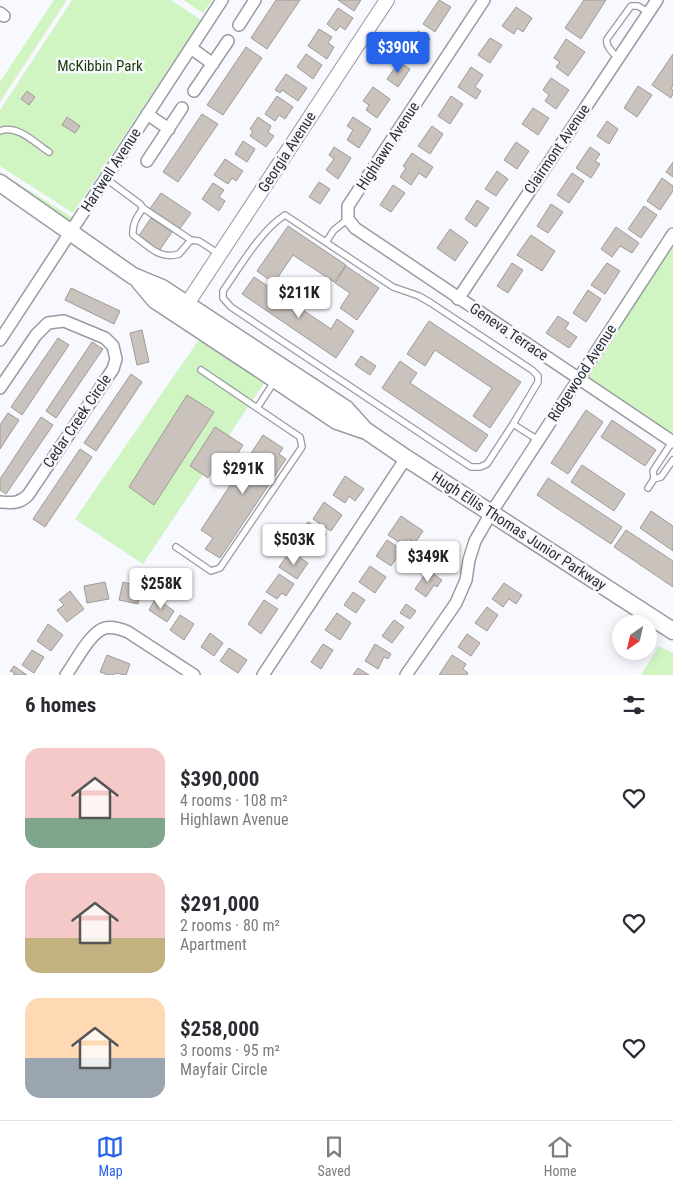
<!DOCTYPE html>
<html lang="en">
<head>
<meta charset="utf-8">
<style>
	body { margin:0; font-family:"Roboto Condensed",sans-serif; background:#f7f7f7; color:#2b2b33; height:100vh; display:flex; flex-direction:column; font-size:19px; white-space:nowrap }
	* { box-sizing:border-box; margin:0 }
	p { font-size:16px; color:#7c7c81 }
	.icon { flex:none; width:28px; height:28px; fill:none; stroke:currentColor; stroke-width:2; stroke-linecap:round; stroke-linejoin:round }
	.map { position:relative; height:675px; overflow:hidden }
	.sheet { display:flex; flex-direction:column; background:#fff; flex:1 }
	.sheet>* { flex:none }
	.needle { width:32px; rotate:214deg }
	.fabs { position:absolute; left:612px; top:615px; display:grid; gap:10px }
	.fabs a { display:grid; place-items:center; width:45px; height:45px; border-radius:50%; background:#fff; box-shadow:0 2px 12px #0003; font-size:25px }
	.price { position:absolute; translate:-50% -42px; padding:0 11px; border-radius:5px; background:#fff; color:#222; font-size:16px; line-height:32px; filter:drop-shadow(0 1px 2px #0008) }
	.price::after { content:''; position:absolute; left:50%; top:30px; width:15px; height:11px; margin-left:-8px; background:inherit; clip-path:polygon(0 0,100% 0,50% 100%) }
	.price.active { background:#2563eb; color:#fff }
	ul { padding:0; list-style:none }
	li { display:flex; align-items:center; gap:15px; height:125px; padding:0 25px }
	li span { display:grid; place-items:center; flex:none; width:140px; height:100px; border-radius:15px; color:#555 }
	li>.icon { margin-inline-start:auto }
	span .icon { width:60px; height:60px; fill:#fffc; stroke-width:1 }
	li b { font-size:21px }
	h2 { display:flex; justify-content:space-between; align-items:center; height:60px; padding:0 25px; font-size:21px }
	.tabs { display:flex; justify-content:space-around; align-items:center; height:70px; border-top:1px solid #e1e1e2; background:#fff; font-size:14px; color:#7c7c81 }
	.tabs a { display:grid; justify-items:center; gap:2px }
	.tabs .active { color:#2563eb }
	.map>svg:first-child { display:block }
	.green { fill:#d0f4c2 }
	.building { fill:#cac2bd; stroke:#a19a95 }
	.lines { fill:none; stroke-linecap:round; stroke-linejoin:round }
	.service-casing { stroke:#999ba2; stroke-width:8 }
	.minor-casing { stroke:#999ba2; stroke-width:14 }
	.tertiary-casing { stroke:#999ba2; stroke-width:16 }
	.secondary-casing { stroke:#999ba2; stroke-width:19 }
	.service { stroke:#fff; stroke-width:5.5 }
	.minor { stroke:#fff; stroke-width:11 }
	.tertiary { stroke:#fff; stroke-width:14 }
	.secondary { stroke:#fff; stroke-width:16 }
	.labels { text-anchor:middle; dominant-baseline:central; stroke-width:5; stroke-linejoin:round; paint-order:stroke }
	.park-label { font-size:15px; fill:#173903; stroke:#f8f9fe }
	.street-label { font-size:15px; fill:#2f3033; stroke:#f8f9fe }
</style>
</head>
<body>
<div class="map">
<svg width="673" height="675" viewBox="0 0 673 675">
	<rect width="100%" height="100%" fill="#f8f9fe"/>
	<!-- green -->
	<path class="green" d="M54 0H67L0 102V82Z
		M72 0H171L201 20 73 213 0 166V110Z
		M183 0H212L203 13Z
		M0 172 73 218 70 222 0 175Z
		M673 243V435L586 377Z
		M207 328 270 374 143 564 75 519Z
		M659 646 673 653V675H641Z"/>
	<!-- building -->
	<path class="building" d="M276 0H300L267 49 251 38Z
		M338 0H361L354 11Z
		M439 0 451 7 435 32 423 24Z
		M584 0H606L581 39 565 28Z
		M516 7 532 18 523 32 517 28 514 34 502 26Z
		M338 8 353 18 345 30 340 26 336 31 327 24Z
		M319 29 332 37 328 43 334 47 327 59 308 46Z
		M418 31 430 39 417 60 405 52 410 46 404 42 411 32 416 36Z
		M490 38 502 45 490 63 478 55Z
		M566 39 585 52 568 76 556 67 560 62 554 58Z
		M246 47 262 58 223 115 207 105Z
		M306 54 322 65 313 79 297 67Z
		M673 54V85L671 89 673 90V94L671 98 652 85Z
		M399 62 410 69 398 87 387 79Z
		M471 67 483 75 475 87 481 91 476 99 458 87Z
		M286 74 307 88 298 101 282 90 280 93 275 90Z
		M551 78 569 90 556 109 545 101 549 95 543 90Z
		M638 86 652 95 637 117 624 108Z
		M373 87 390 99 377 118 366 110 369 105 363 101Z
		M27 91 35 97 29 105 21 99Z
		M277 96 293 107 285 119 279 115 275 121 265 114Z
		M451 96 463 104 450 124 438 116Z
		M533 108 549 118 538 135 522 124Z
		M202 114 218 124 178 182 163 172Z
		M67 117 80 126 75 133 62 125Z
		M258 117 271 126 268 132 274 136 266 147 250 136 253 131 250 129Z
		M353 117 371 129 359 148 347 140 353 130 347 126Z
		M607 121 618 129 609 144 597 136Z
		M432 126 443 134 430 154 418 146Z
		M243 141 255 149 247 162 235 154Z
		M516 142 529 151 517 169 504 160Z
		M334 147 351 158 338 179 326 170 334 159 329 155Z
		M590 147 600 154 595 161 600 164 591 178 576 168Z
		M412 153 433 167 426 178 419 173 411 185 400 177 406 168 403 166Z
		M225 159 243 171 236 181 232 178 228 184 214 175Z
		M673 162V177L666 172Z
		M497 171 508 179 496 196 485 189Z
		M572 173 584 181 569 203 557 195Z
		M662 178 673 186V191L660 210 647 201Z
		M319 182 330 189 320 204 309 197Z
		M213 183 224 190 219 197 225 201 219 211 202 199Z
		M393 185 405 193 391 212 380 205Z
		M161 193 191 213 179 230 149 210Z
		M477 200 489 208 476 227 465 219Z
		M551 204 563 212 548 233 537 226Z
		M644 206 657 215 641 238 628 229Z
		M151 218 172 232 159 251 138 237Z
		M288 226 346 265 334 282 293 255 274 283 257 271Z
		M616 227 639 243 632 253 620 246 612 257 601 249Z
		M450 229 468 242 455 261 437 248Z
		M531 235 555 251 542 271 517 255Z
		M512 263 523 270 508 293 497 286Z
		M607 263 620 271 605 294 591 285Z
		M346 266 379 288 357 320 340 308 350 293 335 283Z
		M254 277 331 329 337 319 354 331 336 358 242 294Z
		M71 288 120 311 114 324 65 300Z
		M588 290 601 299 586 322 573 313Z
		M558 316 569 323 565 329 577 337 569 348 546 333Z
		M429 321 521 382 490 428 473 416 492 388 435 350 425 366 407 354Z
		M142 330 149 362 137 365 130 333Z
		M58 338 69 345 22 415 11 407Z
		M92 342 103 349 56 418 46 411Z
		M361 356 376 366 370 375 355 365Z
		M400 361 417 373 410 383 488 435 476 452 382 388Z
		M131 374 142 382 96 451 84 443Z
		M187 395 214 412 154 505 129 487Z
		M586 410 603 422 568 474 551 463Z
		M8 413 19 420 0 449V425Z
		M41 417 53 425 6 494 0 490V479Z
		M612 420 656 450 645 466 601 437Z
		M215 427 243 445 223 477 212 471 208 478 190 466Z
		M263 435 283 448 279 454 286 459 220 558 205 549 213 538 201 530Z
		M80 449 92 457 45 527 33 519Z
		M582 465 625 494 614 511 571 482Z
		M345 476 364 489 355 501 349 496 345 503 333 495Z
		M548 478 622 527 611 544 537 495Z
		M324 502 342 515 331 531 313 519Z
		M651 511 673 526V551L640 528Z
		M401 516 423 531 415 543 408 539 404 545 388 535Z
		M308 522 326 534 314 553 302 544 306 538 300 534Z
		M626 530 673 561V587L614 547Z
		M387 540 402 550 391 566 376 556Z
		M293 553 308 563 297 579 279 567 286 557 289 559Z
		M370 566 386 577 375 593 359 582Z
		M428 570 442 580 437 587 434 585 426 597 415 589Z
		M279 574 294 584 286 596 282 593 277 599 266 592Z
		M105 582 109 599 87 603 84 586Z
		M123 582 142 587 138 604 119 600Z
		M504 583 522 595 516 604 509 599 503 607 492 599Z
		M70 591 84 609 67 622 57 610 64 605 59 600Z
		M353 592 365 600 356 613 344 605Z
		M156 598 174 611 167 622 149 610Z
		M264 600 278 609 261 634 248 624Z
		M406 604 416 611 410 619 400 613Z
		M487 607 498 615 487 631 475 623Z
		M337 613 351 623 340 640 325 630Z
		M180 615 194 624 184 640 170 630Z
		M394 620 404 627 392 643 382 636Z
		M48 624 63 635 51 651 37 641Z
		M210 633 223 643 214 656 201 647Z
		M467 634 480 643 471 656 458 647Z
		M323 644 333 650 321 669 311 662Z
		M375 644 391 654 388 659 384 657 378 669 365 661Z
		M229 648 247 660 238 673 220 661Z
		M32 650 44 657 34 673 22 665Z
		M107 655 130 664 126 675 115 673 114 675H108L100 672Z
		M452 655 466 664 463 669 468 673 467 675H439Z
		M14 666 27 675H13L15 673 10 671Z
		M358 668 369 675H353Z"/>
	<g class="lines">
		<defs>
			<path id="service" d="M618 58C613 53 605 46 607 39L631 6H638L648 12
				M0 131C17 124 35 143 49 152
				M105 178 140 204 143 208C137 217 132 224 133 235 149 246 159 260 179 254L191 240 199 241 219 254
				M143 208 191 240
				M326 242 334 230 348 219
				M201 370 257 408
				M513 424 538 382V376L532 370 431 303 419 296 393 287 285 215C260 231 240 267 223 291V298L231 307 471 467H480L487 464 513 424 538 440
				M672 442 653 471 654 479 661 477 673 460
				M648 488 654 479
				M176 547 211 571 220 568 302 447 300 437 257 408 274 382"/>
			<path id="minor" d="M484 0 348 206V219L355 228 673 442
				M0 13 4 16
				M239 25 255 0
				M191 48 213 64
				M194 91 228 41
				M147 114 169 129
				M147 161 182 108
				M458 299 657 0
				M0 340 222 0
				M0 388 36 335 48 323 64 321 105 338 113 346 116 359 113 369 28 495C19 504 12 503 0 502
				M66 675C75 663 90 632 105 628 113 626 121 629 128 632L194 675
				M263 675 406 458
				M406 675 456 603 466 580 469 560 475 541 491 513 673 234"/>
			<path id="tertiary" d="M187 304 387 0"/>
			<path id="secondary" d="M0 183 133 276 162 288 346 409 365 430 406 458 673 631
				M139 281 155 300 276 380 337 421 363 430"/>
		</defs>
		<!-- service casing -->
		<use href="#service" class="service-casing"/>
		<!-- minor casing -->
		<use href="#minor" class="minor-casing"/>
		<!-- tertiary casing -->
		<use href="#tertiary" class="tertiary-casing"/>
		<!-- secondary casing -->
		<use href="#secondary" class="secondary-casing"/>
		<!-- service -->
		<use href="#service" class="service"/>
		<!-- minor -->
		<use href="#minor" class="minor"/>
		<!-- tertiary -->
		<use href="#tertiary" class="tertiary"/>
		<!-- secondary -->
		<use href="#secondary" class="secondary"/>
	</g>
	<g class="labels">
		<!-- park labels -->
		<g class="park-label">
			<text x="100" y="66">McKibbin Park</text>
		</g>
		<!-- street labels -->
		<g class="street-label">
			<text transform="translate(388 146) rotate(-57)">Highlawn Avenue</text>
			<text transform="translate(557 149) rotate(-56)">Clairmont Avenue</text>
			<text transform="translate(287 152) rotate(-57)">Georgia Avenue</text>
			<text transform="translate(111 170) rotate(-57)">Hartwell Avenue</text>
			<text transform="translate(509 332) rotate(34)">Geneva Terrace</text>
			<text transform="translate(582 373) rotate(-57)">Ridgewood Avenue</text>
			<text transform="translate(77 421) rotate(-56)">Cedar Creek Circle</text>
			<text transform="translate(519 531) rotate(33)">Hugh Ellis Thomas Junior Parkway</text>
		</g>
	</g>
</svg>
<div class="fabs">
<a><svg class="needle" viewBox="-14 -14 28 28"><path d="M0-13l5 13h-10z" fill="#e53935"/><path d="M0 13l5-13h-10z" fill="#7c7c81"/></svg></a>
</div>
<b class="price active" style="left:398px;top:74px">$390K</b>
<b class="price" style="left:299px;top:319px">$211K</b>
<b class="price" style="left:243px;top:495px">$291K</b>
<b class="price" style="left:294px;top:566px">$503K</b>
<b class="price" style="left:428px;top:583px">$349K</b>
<b class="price" style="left:161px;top:610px">$258K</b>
</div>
<section class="sheet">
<h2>6 homes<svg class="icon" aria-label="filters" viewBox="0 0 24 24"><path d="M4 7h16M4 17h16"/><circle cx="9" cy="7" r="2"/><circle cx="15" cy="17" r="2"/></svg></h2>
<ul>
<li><span style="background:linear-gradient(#f6c9c9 70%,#7fa58c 0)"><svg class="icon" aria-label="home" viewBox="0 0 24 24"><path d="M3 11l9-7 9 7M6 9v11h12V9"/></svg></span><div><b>$390,000</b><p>4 rooms · 108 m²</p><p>Highlawn Avenue</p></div><svg class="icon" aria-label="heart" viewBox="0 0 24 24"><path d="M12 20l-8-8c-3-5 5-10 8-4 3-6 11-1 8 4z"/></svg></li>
<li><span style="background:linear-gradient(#f6c9c9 65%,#c2b280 0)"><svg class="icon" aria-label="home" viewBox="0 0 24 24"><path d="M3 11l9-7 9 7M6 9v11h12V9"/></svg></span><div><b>$291,000</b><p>2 rooms · 80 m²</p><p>Apartment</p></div><svg class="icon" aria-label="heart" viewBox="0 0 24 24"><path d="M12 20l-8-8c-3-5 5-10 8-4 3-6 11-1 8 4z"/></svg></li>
<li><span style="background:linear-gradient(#ffd9b3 60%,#9aa5b1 0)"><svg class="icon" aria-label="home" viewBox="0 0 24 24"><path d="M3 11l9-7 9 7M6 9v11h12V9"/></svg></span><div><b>$258,000</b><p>3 rooms · 95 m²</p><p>Mayfair Circle</p></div><svg class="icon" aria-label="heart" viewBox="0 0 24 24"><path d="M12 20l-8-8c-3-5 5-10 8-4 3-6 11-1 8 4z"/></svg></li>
</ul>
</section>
<nav class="tabs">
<a class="active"><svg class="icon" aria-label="map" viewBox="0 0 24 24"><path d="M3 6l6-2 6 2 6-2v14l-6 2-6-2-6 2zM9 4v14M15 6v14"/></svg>Map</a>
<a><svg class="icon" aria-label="saved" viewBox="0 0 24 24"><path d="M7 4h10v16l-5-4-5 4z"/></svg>Saved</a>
<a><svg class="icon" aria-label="home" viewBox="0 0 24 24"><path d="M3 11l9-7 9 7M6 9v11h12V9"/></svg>Home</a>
</nav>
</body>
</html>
